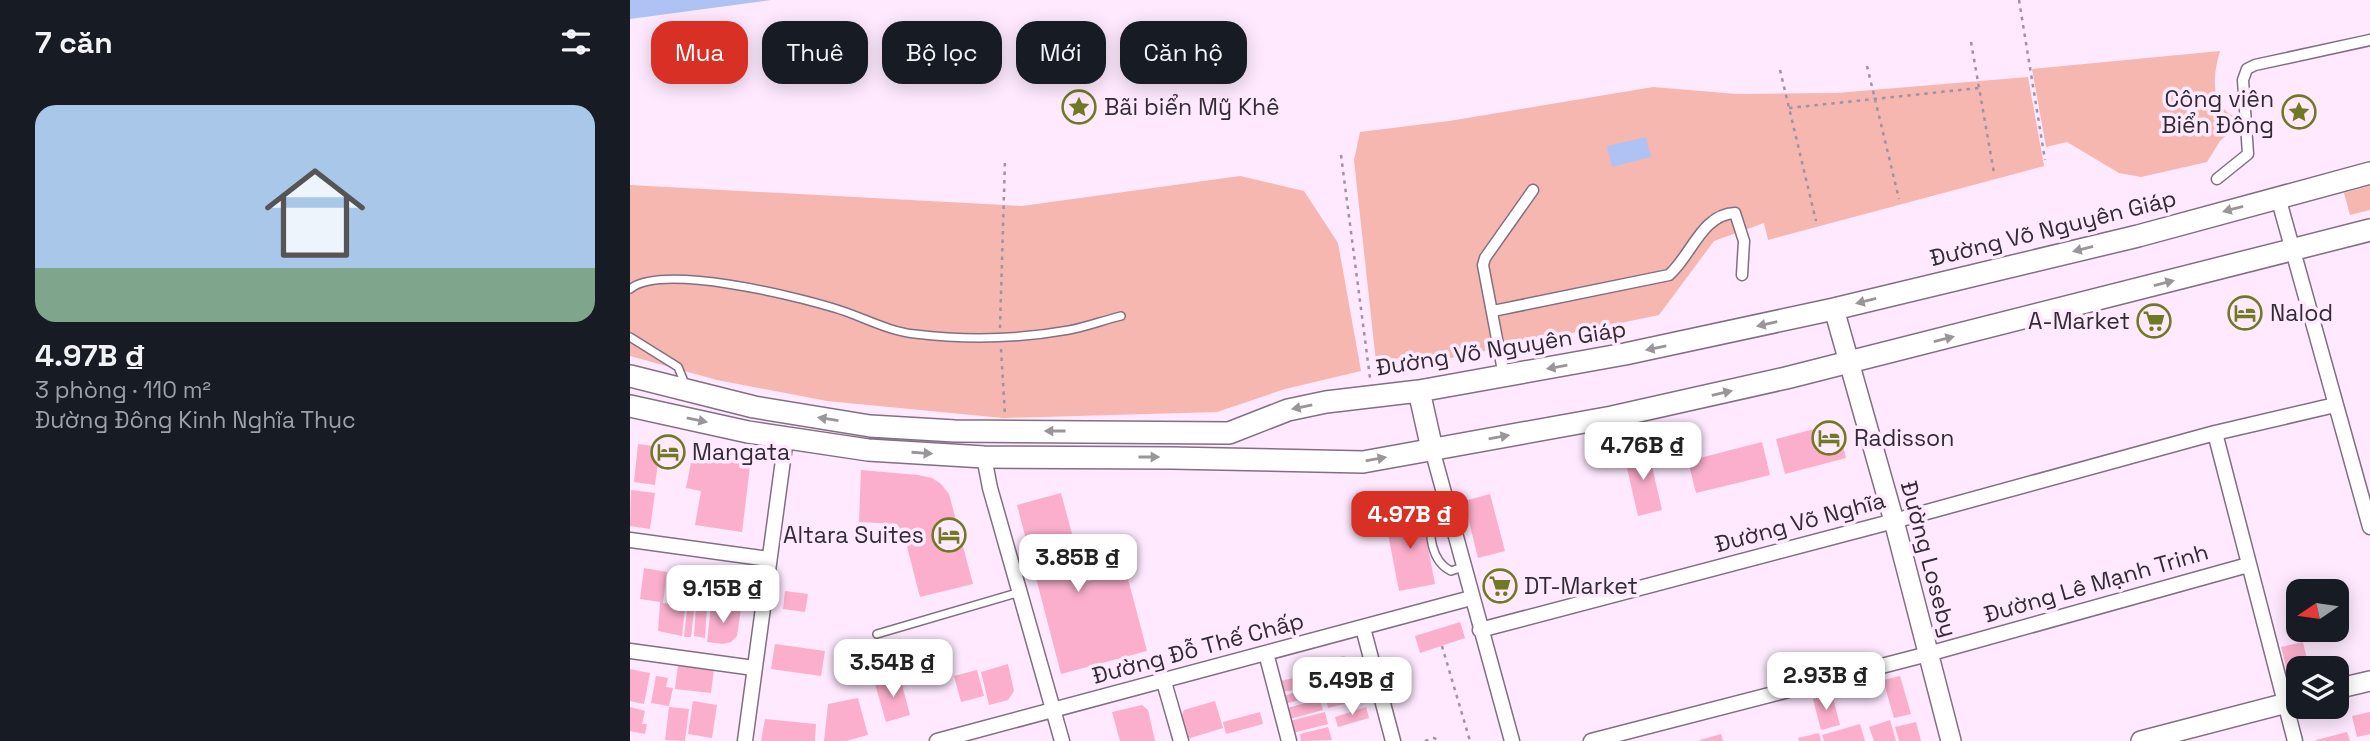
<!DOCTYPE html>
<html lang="vi">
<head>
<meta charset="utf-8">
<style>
	body { margin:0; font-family:"Space Grotesk",sans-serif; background:#20242c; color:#f1f3f6; height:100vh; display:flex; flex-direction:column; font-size:26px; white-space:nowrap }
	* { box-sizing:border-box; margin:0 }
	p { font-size:23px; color:#9ea1a6 }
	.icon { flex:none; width:38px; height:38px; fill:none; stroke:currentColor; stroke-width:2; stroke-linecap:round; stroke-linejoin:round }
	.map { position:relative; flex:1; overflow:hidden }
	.side { display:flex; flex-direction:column; background:#171b24; width:630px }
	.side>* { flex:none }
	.banner { position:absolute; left:21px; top:21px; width:665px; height:63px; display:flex; gap:14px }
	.needle { width:46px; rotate:257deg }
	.fabs { position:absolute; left:1656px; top:579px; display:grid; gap:14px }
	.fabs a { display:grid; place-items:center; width:63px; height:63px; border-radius:14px; background:#171b24; box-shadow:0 4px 18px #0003; font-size:35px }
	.price { position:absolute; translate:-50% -60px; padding:0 16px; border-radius:14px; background:#fff; color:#222; font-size:23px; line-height:46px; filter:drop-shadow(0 2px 4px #0008) }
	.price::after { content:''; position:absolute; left:50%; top:42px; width:21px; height:16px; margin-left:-10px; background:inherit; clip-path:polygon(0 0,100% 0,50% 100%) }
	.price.on { background:#d93025; color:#fff }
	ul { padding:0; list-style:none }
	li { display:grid; align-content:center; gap:14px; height:371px; padding:0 35px }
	li span { display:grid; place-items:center; height:217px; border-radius:21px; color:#555 }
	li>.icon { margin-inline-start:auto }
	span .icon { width:126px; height:126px; fill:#fffc; stroke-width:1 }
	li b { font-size:30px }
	h2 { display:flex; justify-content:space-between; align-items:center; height:84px; padding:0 35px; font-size:30px }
	.tag { padding:0 24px; border-radius:21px; background:#171b24; box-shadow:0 4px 18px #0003; font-size:24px; line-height:63px }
	.tag.on { background:#d93025; color:#fff }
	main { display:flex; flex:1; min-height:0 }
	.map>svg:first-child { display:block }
	.green { fill:#f6b7b1 }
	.water { fill:#aec3f3 }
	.building { fill:#fbafcc }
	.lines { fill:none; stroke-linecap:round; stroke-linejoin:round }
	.service-casing { stroke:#826f82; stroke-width:10 }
	.pedestrian-casing { stroke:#826f82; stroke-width:13 }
	.minor-casing { stroke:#826f82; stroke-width:17 }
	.tertiary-casing { stroke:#826f82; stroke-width:22 }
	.secondary-casing { stroke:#826f82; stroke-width:24 }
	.path { stroke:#a192a1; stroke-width:2.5; stroke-dasharray:3.5 5; stroke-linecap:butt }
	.service { stroke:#fff; stroke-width:7 }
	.pedestrian { stroke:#fff; stroke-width:10 }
	.minor { stroke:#fff; stroke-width:14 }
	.tertiary { stroke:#fff; stroke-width:19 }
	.secondary { stroke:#fff; stroke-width:21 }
	.oneway { fill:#999599 }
	.labels { text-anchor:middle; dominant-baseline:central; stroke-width:7; stroke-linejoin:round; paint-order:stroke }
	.poi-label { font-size:23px; fill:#332b33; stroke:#fee9fe; text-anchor:start }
	.street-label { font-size:23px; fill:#332b33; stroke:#fee9fe }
</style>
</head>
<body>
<main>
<section class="side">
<h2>7 căn<svg class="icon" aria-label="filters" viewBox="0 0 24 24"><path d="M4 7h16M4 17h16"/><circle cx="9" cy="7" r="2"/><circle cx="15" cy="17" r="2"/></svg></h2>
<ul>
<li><span style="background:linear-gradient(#a9c7e8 75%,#7fa58c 0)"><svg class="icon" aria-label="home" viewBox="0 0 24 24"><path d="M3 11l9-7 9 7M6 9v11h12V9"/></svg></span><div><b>4.97B ₫</b><p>3 phòng · 110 m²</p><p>Đường Đông Kinh Nghĩa Thục</p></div></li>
</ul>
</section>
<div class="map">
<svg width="1740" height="741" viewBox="0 0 1740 741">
	<rect width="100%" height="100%" fill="#fee9fe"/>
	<!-- green -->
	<path class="green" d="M1590 51C1582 78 1579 110 1613 120L1590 141 1577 162 1511 177 1489 173 1437 142 1416 147 1402 69Z
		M1398 77 1414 166 1138 240 1134 223 1084 241 1029 315 816 359 747 371 724 160 730 132 819 121 1023 87 1107 94 1206 93Z
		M610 176 674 191 708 243 731 371 655 389 587 412 373 418 197 401 87 380 0 356V185L392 206Z
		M1740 186V210L1720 215 1714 193Z"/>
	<!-- water -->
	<path class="water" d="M0 0H141L0 19Z
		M1016 137 1021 157 982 167 977 146Z"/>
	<!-- building -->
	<path class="building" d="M1207 423 1216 458 1155 474 1146 439Z
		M1132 442 1140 475 1066 493 1058 461Z
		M8 444 30 447 25 485 4 482Z
		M64 447 121 458 112 532 65 525 71 491 56 488Z
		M1018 449 1032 510 1008 516 994 455Z
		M231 470 288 475 302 478 311 484 319 494 343 584 290 597 274 535 267 524 229 522Z
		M1 490 25 493 20 529 0 526Z
		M431 493 455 582 496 571 517 651 431 674 387 505Z
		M860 494 875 551 848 558 834 501Z
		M791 511 805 584 769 591 755 518Z
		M14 568 37 572 33 603 42 604 43 597 56 599 52 636 28 631 30 602 10 599Z
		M44 568 66 571 63 596 41 594Z
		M155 591 178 594 175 612 153 609Z
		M58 601 65 602 61 637H54Z
		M81 605 111 609 107 636 101 642 93 644 77 642Z
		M66 607 77 608 75 638 64 636Z
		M830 622 835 638 790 653 785 636Z
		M1673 642 1679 668H1668V671L1658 674 1651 647Z
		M145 644 195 651 191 676 141 669Z
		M714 656 724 664 686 674 685 664Z
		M378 664 384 691 378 700 359 705 351 672Z
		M48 665 84 669 81 693 45 689Z
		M724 667 726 674 691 682 690 675Z
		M0 669 20 673 14 704 0 701Z
		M347 670 354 696 331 702 324 676Z
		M685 673 688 685 653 692 650 681Z
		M727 675 730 687 693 696 690 685Z
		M26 676 38 678 36 687 43 688 39 706 21 703Z
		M1270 676 1281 714 1264 718 1253 680Z
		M270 677 280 715 256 722 245 684Z
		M687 686 689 694 655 704 653 696Z
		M732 690 734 699 698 708 696 699Z
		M1202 694 1210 725 1191 730 1183 699Z
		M228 698 238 735 216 741H194L198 704Z
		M690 699 693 710 660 719 657 708Z
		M63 701 87 705 82 738 58 734Z
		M585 701 593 728 557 739 551 717 554 710Z
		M512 705 518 710 525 741H490L482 712Z
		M0 707 15 711 12 724H17L15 734 0 731Z
		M39 707 59 709 55 741 35 740Z
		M736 707 739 718 708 727 705 717Z
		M630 712 633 724 596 734 593 722Z
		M695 712 698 724 663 733 660 721Z
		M1740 712V734L1727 737 1722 716Z
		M135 719 186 724 185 741H131Z
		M1260 720 1266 741H1244L1239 727Z
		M1286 722 1291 741H1269L1265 727Z
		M1230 724 1235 741H1194L1192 735Z
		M698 727 702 740 671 741 670 734Z
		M1717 732 1720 741H1686V740Z
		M1189 733 1191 741H1169L1168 738Z
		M1091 734 1093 741H1070V740Z"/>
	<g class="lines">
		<defs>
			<path id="service" d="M0 289C32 263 165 296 204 308 229 315 259 332 285 334 335 340 389 339 439 330 456 327 474 320 491 316
				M0 337 48 367 53 379 52 388
				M818 510 805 514C796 532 802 562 821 571L833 567
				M247 634 390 592"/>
			<path id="pedestrian" d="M1587 179 1618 154 1613 80 1617 69 1625 65 1740 40
				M863 311 1039 275C1061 256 1072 214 1105 213L1114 241 1112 275
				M874 376 853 265 855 258 903 190"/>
			<path id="minor" d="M1648 197 1740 527
				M1585 433 1665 741
				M802 449 882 741
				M354 457 360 488 432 741
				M0 540 139 559
				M733 628 763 741
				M850 630 1264 521 1585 433 1705 405
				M0 651 124 668
				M636 653 659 741
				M534 682 551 741
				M115 741 156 438
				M307 741 841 598
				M961 741 1298 654 1618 565"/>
			<path id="tertiary" d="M1204 309 1264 521 1321 741
				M1706 689 1740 681
				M1511 741 1668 700"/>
			<path id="secondary" d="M0 376 124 407 240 426 325 431 599 433 658 410 696 402 789 391 995 354 1204 309 1508 236 1740 173
				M789 391 802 449
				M0 406 118 432 238 450 354 457 542 458 733 462 982 417 1156 378 1740 230"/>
		</defs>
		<!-- service casing -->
		<use href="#service" class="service-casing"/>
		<!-- pedestrian casing -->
		<use href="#pedestrian" class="pedestrian-casing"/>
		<!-- minor casing -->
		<use href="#minor" class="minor-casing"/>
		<!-- tertiary casing -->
		<use href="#tertiary" class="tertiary-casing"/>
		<!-- secondary casing -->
		<use href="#secondary" class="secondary-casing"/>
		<!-- path -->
		<path class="path" d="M1389 0 1415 160
			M1341 42 1364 173
			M1237 66 1269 199
			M1150 70 1186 221
			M1159 108 1349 88
			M711 155 740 378
			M370 328 375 160
			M371 349 375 415
			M812 646 840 741
			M795 741 804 738 810 741"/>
		<!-- service -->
		<use href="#service" class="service"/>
		<!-- pedestrian -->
		<use href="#pedestrian" class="pedestrian"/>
		<!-- minor -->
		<use href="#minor" class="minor"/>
		<!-- tertiary -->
		<use href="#tertiary" class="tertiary"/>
		<!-- secondary -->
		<use href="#secondary" class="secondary"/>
	</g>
	<!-- one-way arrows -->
	<defs><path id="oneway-solid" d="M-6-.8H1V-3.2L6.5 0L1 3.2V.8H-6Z" transform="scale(1.75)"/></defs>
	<g class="oneway">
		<use href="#oneway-solid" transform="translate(1603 209) rotate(165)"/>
		<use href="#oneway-solid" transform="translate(1453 249) rotate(166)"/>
		<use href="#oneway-solid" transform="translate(1534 283) rotate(-14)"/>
		<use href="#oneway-solid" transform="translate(1236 301) rotate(166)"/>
		<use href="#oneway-solid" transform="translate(1137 324) rotate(167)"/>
		<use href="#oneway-solid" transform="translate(1314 339) rotate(-14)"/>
		<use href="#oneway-solid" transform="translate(1026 348) rotate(169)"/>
		<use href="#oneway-solid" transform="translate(927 367) rotate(170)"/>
		<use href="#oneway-solid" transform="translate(1092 393) rotate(-13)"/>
		<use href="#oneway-solid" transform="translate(672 407) rotate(168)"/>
		<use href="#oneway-solid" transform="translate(198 419) rotate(-171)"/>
		<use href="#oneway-solid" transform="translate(67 420) rotate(12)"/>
		<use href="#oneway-solid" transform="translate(425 431) rotate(-180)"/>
		<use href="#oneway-solid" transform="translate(869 437) rotate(-10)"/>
		<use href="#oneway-solid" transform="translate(292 453) rotate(4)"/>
		<use href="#oneway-solid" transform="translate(519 457)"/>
		<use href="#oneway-solid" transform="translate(746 459) rotate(-10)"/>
	</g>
	<!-- icons -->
	<defs>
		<symbol id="sight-ring" viewBox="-11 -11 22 22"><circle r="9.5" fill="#fee9fe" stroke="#717923" stroke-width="1.5"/><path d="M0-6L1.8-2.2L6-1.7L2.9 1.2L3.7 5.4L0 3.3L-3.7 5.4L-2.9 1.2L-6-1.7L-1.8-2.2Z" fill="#717923"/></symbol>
		<symbol id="hotel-ring" viewBox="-11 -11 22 22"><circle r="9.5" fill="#fee9fe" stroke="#717923" stroke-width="1.5"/><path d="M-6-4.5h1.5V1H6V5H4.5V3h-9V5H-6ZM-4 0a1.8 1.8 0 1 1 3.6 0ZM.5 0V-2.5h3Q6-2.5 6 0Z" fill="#717923"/></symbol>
		<symbol id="supermarket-ring" viewBox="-11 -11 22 22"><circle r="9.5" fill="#fee9fe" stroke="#717923" stroke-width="1.5"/><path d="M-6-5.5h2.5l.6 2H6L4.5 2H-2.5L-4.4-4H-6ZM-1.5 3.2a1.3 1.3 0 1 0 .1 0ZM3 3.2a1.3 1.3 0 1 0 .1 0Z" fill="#717923"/></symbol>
	</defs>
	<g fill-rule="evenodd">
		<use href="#sight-ring" x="430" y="88" width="38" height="38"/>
		<use href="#sight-ring" x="1650" y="93" width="38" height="38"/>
		<use href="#hotel-ring" x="1596" y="294" width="38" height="38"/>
		<use href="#supermarket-ring" x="1505" y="302" width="38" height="38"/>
		<use href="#hotel-ring" x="1180" y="419" width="38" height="38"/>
		<use href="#hotel-ring" x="19" y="433" width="38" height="38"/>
		<use href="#hotel-ring" x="300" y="516" width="38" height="38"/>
		<use href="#supermarket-ring" x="851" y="567" width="38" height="38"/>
	</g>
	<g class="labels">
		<!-- poi labels -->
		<g class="poi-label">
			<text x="1644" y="99" text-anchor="end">Công viên<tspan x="1644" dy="26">Biển Đông</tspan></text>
			<text x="474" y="107">Bãi biển Mỹ Khê</text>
			<text x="1640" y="313">Nalod</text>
			<text x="1500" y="321" text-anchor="end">A-Market</text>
			<text x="1224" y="438">Radisson</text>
			<text x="62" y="452">Mangata</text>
			<text x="294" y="535" text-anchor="end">Altara Suites</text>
			<text x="894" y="586">DT-Market</text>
		</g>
		<!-- street labels -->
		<g class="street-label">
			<text transform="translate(1423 228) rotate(-14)">Đường Võ Nguyên Giáp</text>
			<text transform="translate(871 348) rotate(-9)">Đường Võ Nguyên Giáp</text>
			<text transform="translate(1170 522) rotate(-15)">Đường Võ Nghĩa</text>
			<text transform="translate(1299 559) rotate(75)">Đường Loseby</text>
			<text transform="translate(1466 583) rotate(-16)">Đường Lê Mạnh Trinh</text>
			<text transform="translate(568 648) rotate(-15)">Đường Đỗ Thế Chấp</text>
		</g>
	</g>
</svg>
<div class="fabs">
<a><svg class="needle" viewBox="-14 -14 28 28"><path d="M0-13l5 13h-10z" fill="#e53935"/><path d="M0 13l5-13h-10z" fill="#9ea1a6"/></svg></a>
<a><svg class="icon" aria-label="layers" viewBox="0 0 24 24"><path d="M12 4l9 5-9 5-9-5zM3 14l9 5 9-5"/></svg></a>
</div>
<b class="price" style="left:1013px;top:482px">4.76B ₫</b>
<b class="price on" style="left:780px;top:551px">4.97B ₫</b>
<b class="price" style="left:448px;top:594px">3.85B ₫</b>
<b class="price" style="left:93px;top:625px">9.15B ₫</b>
<b class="price" style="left:263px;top:699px">3.54B ₫</b>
<b class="price" style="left:1196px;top:712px">2.93B ₫</b>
<b class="price" style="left:722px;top:717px">5.49B ₫</b>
<div class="banner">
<a class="tag on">Mua</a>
<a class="tag">Thuê</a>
<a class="tag">Bộ lọc</a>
<a class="tag">Mới</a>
<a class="tag">Căn hộ</a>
</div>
</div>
</main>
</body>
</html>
